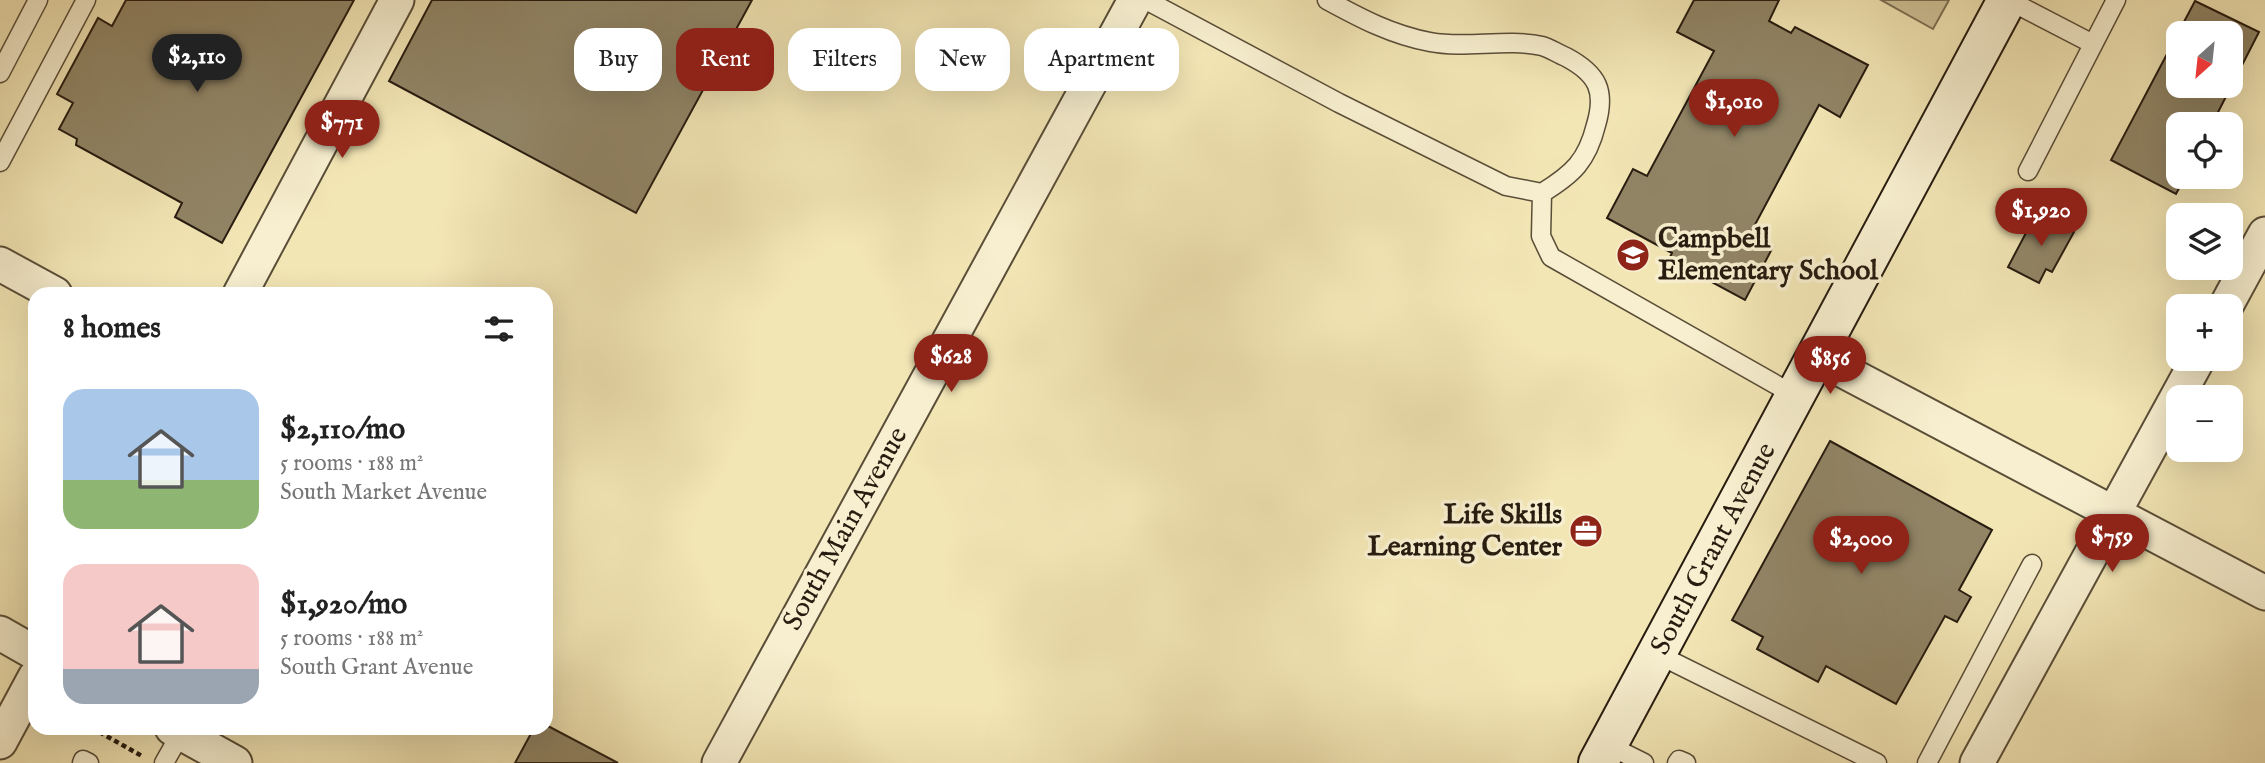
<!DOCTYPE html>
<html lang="en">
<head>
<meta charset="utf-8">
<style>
	body { margin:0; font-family:"IM FELL English",serif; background:#f6f6f6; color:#222; height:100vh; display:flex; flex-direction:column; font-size:26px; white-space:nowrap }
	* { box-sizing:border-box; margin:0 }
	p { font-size:23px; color:#767676 }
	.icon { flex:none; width:38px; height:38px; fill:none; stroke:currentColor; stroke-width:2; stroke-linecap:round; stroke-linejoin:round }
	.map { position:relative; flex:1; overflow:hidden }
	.panel { position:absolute; left:28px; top:287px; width:525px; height:448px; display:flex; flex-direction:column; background:#fff; border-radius:21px; box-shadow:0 7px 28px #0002 }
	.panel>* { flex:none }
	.banner { position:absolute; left:574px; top:28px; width:665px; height:63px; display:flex; gap:14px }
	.needle { width:46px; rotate:207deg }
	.tools { position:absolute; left:2166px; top:21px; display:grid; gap:14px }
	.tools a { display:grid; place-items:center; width:77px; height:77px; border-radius:14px; background:#fff; box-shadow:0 7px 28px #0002; font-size:35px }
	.price { position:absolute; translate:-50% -60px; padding:0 16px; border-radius:24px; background:#8f2418; color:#fff; font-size:23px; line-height:46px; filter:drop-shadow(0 2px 4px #0008) }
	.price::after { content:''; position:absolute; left:50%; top:42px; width:21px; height:16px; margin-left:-10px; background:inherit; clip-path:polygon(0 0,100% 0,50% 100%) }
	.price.current { background:#222; color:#fff }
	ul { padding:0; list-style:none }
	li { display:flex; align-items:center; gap:21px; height:175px; padding:0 35px }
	li span { display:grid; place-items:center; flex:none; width:196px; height:140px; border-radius:21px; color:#555 }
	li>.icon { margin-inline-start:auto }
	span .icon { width:84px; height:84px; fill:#fffc; stroke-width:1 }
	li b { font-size:30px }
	h2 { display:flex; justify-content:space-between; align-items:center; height:84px; padding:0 35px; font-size:30px }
	.pill { padding:0 24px; border-radius:21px; background:#fff; box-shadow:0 7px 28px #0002; font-size:24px; line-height:63px }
	.pill.current { background:#8f2418; color:#fff }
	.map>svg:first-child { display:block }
	.green { fill:#d0c499; stroke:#7c7054; stroke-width:2 }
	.building { fill:#918566; stroke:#271c10; stroke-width:2; fill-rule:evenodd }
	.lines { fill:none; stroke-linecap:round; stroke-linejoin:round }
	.lane-casing { stroke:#5a4e39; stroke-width:21 }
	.street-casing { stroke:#5a4e39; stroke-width:37 }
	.secondary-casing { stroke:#271c10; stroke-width:42 }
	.path { stroke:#271c10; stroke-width:4.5; stroke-dasharray:5 3.5; stroke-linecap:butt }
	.lane { stroke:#f7efcf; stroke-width:18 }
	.street { stroke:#f7efcf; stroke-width:33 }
	.secondary { stroke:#f7efcf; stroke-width:38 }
	.labels { text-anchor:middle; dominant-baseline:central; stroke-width:7; stroke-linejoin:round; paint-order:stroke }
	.poi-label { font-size:28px; font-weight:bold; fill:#271c10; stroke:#f7efcf; text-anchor:start }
	.street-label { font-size:28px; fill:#271c10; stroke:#f7efcf }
</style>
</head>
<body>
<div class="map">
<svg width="2265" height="763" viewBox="0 0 2265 763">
	<rect width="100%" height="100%" fill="#f3e6b5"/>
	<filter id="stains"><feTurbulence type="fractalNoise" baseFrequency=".00286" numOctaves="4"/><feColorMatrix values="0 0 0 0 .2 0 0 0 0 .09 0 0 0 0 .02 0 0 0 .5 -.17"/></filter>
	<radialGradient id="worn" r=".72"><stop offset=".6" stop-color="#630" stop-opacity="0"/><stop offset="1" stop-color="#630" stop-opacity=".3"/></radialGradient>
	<!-- green -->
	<path class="green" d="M1881 0H1949L1933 29Z"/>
	<!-- building -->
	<path class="building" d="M126 0H354L222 243 175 217 182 203 76 145 77 139 59 129 73 103 57 94 98 18 112 26Z
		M432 0H752L636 213 389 81Z
		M1694 0H1779L1769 21 1791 33 1795 27 1868 65 1840 117 1819 105 1750 234 1773 247 1745 300 1669 259 1672 253 1607 218 1633 169 1647 176 1714 51 1677 32Z
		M2195 1 2259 32 2212 124H2179V177H2185L2176 194 2111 160ZM2179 33H2231V86H2179Z
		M2037 212 2074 232 2052 272 2046 269 2039 283 2008 267Z
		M1830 441 1992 530 1959 590 1971 597 1957 622 1945 616 1896 704 1826 666 1818 682 1757 649 1763 637 1732 620Z
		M546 725 618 763H515L534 728H546Z"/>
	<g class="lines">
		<defs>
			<path id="lane" d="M1146 0 1339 103 1506 186 1542 193C1573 174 1587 161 1596 125 1606 91 1598 74 1566 57 1558 54 1550 48 1542 46 1506 38 1466 49 1430 42 1392 35 1360 18 1327 0
				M2008 0 2093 44
				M0 73 38 0
				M0 162 86 0
				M2028 171 2116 0
				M1542 193 1541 236 1551 257 1796 396
				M1657 654 1877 763
				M1608 745 1644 763
				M82 763 83 760 89 763
				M164 763 181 733
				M1677 763 1679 760 1686 763
				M1927 763 2032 564"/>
			<path id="street" d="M0 264 55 294
				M240 294 397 0
				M2226 306 2265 234
				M1817 357 2265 593
				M0 633 35 653
				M172 728 235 763
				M0 742 35 677
				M719 763 1135 0
				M1977 763 2198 359"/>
			<path id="secondary" d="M1598 763 2007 0"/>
		</defs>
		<!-- lane casing -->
		<use href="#lane" class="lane-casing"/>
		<!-- street casing -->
		<use href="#street" class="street-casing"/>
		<!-- secondary casing -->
		<use href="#secondary" class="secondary-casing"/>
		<!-- path -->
		<path class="path" d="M92 728 142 756"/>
		<!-- lane -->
		<use href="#lane" class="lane"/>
		<!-- street -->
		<use href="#street" class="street"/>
		<!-- secondary -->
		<use href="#secondary" class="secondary"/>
	</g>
	<!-- icons -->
	<defs>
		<symbol id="school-disc" viewBox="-11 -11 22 22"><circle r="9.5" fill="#8f2418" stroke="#f7efcf"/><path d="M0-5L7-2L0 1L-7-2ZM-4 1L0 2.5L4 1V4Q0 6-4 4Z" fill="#fff"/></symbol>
		<symbol id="office-disc" viewBox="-11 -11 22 22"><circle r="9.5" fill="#8f2418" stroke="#f7efcf"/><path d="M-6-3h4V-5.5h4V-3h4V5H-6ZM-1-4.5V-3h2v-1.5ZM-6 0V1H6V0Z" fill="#fff"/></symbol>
	</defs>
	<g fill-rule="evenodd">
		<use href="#school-disc" x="1614" y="236" width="38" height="38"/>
		<use href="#office-disc" x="1567" y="512" width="38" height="38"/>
	</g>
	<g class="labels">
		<!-- poi labels -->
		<g class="poi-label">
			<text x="1658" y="239">Campbell<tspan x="1658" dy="32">Elementary School</tspan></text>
			<text x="1562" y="515" text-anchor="end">Life Skills<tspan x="1562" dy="32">Learning Center</tspan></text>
		</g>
		<!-- street labels -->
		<g class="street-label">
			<text transform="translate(846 529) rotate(-61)">South Main Avenue</text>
			<text transform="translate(1714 549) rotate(-62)">South Grant Avenue</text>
		</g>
	</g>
	<rect width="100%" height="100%" filter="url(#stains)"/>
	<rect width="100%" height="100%" fill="url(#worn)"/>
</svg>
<div class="tools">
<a><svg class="needle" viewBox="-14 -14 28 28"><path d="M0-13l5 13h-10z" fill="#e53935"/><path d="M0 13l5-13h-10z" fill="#767676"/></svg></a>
<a><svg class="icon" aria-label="locate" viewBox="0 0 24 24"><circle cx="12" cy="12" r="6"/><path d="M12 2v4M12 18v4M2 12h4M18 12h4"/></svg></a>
<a><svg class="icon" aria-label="layers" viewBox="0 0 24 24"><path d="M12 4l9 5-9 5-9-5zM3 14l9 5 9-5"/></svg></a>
<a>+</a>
<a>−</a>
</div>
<b class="price current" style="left:197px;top:94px">$2,110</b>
<b class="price" style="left:1734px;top:139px">$1,010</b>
<b class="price" style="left:342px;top:160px">$771</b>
<b class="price" style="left:2041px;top:248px">$1,920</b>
<b class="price" style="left:951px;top:394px">$628</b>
<b class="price" style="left:1830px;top:396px">$856</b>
<b class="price" style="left:2112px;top:574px">$759</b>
<b class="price" style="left:1861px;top:576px">$2,000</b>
<div class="banner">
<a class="pill">Buy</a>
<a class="pill current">Rent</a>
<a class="pill">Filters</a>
<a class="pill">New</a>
<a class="pill">Apartment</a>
</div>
<section class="panel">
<h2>8 homes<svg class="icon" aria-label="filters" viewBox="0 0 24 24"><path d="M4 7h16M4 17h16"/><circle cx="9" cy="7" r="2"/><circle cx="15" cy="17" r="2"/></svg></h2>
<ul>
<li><span style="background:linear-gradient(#a9c7e8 65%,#8fb573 0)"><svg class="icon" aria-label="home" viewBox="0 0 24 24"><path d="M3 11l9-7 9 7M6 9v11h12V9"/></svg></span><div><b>$2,110/mo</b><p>5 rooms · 188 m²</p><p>South Market Avenue</p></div></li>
<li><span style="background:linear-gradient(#f6c9c9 75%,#9aa5b1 0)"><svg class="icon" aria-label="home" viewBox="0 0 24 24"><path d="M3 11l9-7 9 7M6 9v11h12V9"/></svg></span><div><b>$1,920/mo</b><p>5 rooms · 188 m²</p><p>South Grant Avenue</p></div></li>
</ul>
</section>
</div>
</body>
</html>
